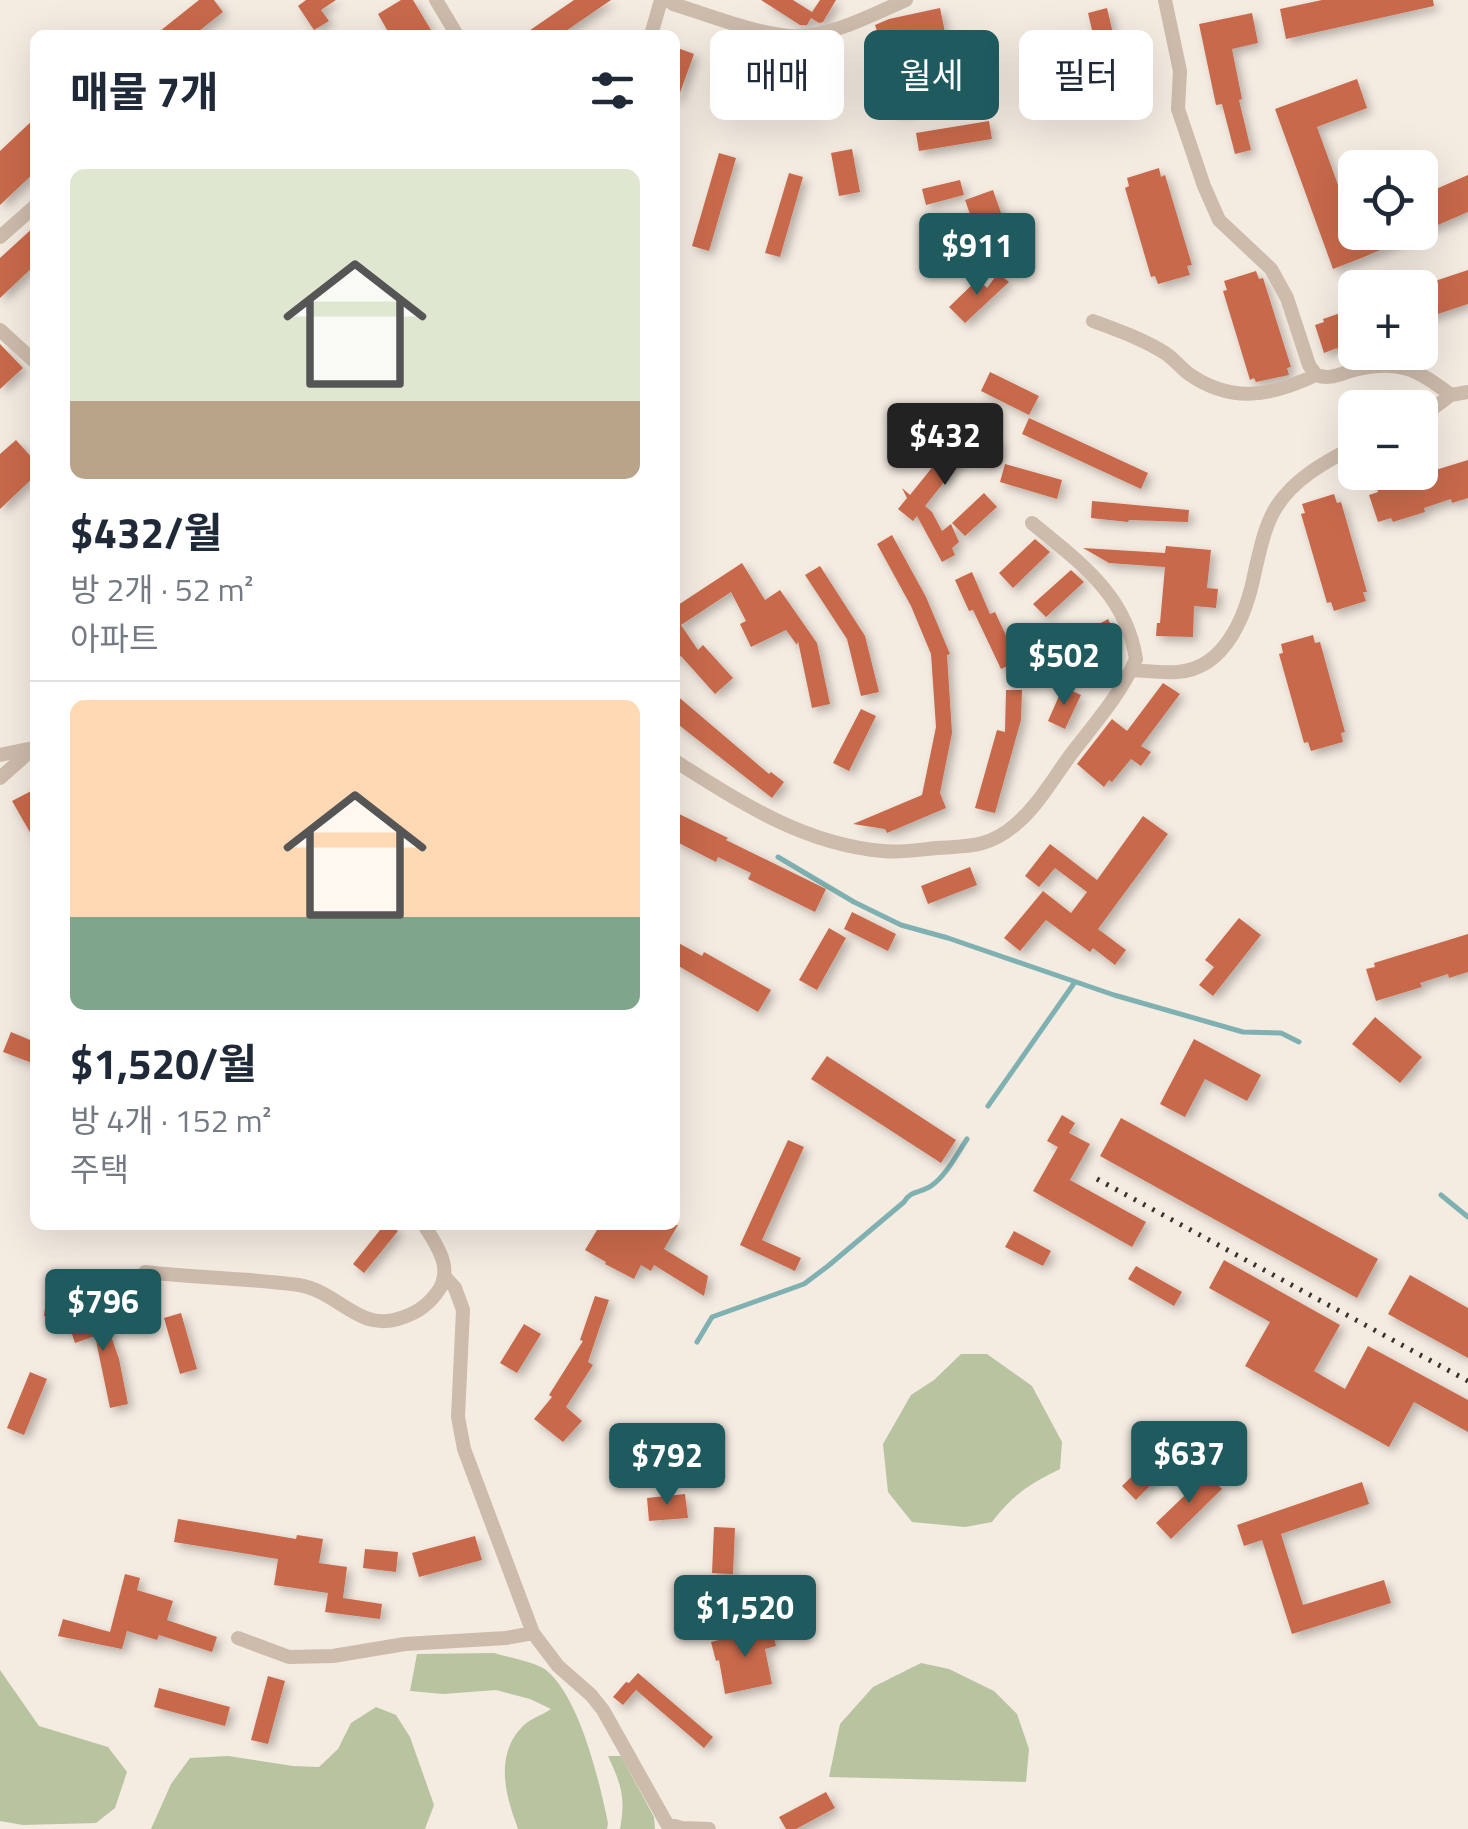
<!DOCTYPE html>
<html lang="ko">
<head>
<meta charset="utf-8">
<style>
	body { margin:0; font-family:"Titillium Web","Noto Sans KR",sans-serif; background:#f6f6f7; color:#1f2937; height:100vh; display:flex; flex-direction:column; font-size:38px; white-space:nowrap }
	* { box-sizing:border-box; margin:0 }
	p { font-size:32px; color:#747a83 }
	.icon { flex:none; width:55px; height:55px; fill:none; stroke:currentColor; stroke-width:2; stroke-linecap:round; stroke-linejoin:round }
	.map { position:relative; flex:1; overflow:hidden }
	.side { position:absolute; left:30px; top:30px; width:650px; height:1200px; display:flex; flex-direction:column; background:#fff; border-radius:15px; box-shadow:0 10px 40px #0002 }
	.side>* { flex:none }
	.banner { position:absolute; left:710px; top:30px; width:608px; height:90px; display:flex; gap:20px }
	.fabs { position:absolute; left:1338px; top:150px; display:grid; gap:20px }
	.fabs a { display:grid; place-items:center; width:100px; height:100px; border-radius:15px; background:#fff; box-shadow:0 10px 40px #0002; font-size:50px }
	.price { position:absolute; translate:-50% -85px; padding:0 22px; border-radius:10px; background:#1f5a5e; color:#fff; font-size:32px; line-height:65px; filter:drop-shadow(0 2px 5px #0008) }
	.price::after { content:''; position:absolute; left:50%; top:60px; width:30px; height:22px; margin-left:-15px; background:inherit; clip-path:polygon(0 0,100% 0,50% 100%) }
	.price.on { background:#222; color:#fff }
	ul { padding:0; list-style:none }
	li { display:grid; align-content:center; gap:20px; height:530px; padding:0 40px }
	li+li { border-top:2px solid #e0e1e3 }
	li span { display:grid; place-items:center; height:310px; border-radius:15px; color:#555 }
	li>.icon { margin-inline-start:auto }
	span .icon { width:180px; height:180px; fill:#fffc; stroke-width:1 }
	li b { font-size:42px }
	h2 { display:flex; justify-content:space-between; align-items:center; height:120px; padding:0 40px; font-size:42px }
	.pill { padding:0 35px; border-radius:15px; background:#fff; box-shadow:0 10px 40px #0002; font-size:35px; line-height:90px }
	.pill.on { background:#1f5a5e; color:#fff }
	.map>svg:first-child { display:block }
	.green { fill:#b8c4a0 }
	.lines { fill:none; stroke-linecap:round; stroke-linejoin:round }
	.stream { stroke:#7fb0b2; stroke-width:5 }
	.building { fill:#c8694b; filter:url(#shadow) }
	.minor { stroke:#cdbbac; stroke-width:14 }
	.rail { stroke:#3b302b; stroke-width:5; stroke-dasharray:2.5 8; stroke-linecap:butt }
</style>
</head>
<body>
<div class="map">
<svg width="1468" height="1829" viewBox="0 0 1468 1829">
	<defs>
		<filter id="shadow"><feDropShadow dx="4.5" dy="4.5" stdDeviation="5" flood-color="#0004"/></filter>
	</defs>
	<rect width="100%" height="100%" fill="#f4ebe1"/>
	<!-- green -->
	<path class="green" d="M961 1354H987L1032 1386 1062 1442 1060 1469C1028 1485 1014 1494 992 1522L965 1527 912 1522 888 1492 883 1444 911 1395 934 1380Z
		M494 1653C507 1657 536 1662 546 1670 580 1698 599 1780 608 1823L607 1829H518C505 1794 494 1754 524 1725 532 1718 544 1714 551 1709L530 1699 496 1690 443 1694 410 1691 417 1654Z
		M921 1663 949 1669 994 1691 1017 1714 1029 1749 1026 1782 829 1777 840 1724 873 1687Z
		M0 1670 39 1726 108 1747 127 1772 115 1808 96 1823 23 1825 0 1821Z
		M376 1707 396 1715 410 1737 434 1805 425 1829H151L171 1784 190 1758 228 1756 293 1766 319 1767 338 1749 351 1723Z
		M608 1756H621L654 1817 655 1829H620C626 1797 621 1784 608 1756Z"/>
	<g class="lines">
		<!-- stream -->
		<path class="stream" d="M778 857 854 902 901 925 948 938 1114 995 1243 1032 1281 1033 1299 1042
			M988 1106 1075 982
			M1441 1195 1468 1217
			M697 1342 712 1317 804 1284 828 1266 904 1202C911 1190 921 1193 931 1186 946 1176 957 1154 967 1139"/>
	</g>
	<!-- building -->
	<path class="building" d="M199 0H214L223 12 194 35H155Z
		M306 0H336L321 10 329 21 314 30 298 6Z
		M401 0H413L434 35H390L378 14Z
		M574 0H611L560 35H523Z
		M761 0H793L812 12 820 0H836L823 22 819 23 811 18 807 25H800Z
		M1322 0H1433L1434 6 1286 39 1280 9Z
		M940 8 947 42 932 45 934 55 904 61 912 110 895 113 888 65 875 25 889 19Z
		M1107 8 1120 63 1101 68 1088 13Z
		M1252 13 1258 43 1232 49 1242 99 1239 100 1251 150 1235 154 1222 104 1216 105 1199 24Z
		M675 47 694 54 677 101H675Z
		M741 73 784 90 778 107 735 90Z
		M1357 79 1367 108 1317 127 1355 232H1420V196L1468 175V212L1364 257 1333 269 1275 109Z
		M35 118V172L0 205V151Z
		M989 121 992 139 919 151 916 133Z
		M852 149 860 192 839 196 831 153Z
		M719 153 736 158 709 251 692 246Z
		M1159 168 1161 177 1165 175 1192 265 1187 266 1190 275 1158 284 1155 276 1151 277 1125 188 1129 186 1127 178Z
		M789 173 803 177 780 257 765 253Z
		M960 180 964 195 926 205 922 189Z
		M993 190 1008 233 996 237 992 225 976 231 965 200Z
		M35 226V265L0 298V258Z
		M1468 270V304L1420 320V286Z
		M1256 271 1259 279 1263 278 1291 367 1287 368 1289 375 1256 382 1254 378 1250 380 1223 291 1227 290 1224 281Z
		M998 273 1009 282 965 323 949 307 978 279 987 288Z
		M1355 308V346L1339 352 1337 348 1324 353 1315 325 1324 322 1323 319Z
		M0 344 23 368 0 389Z
		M990 372 1039 396 1029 415 981 391Z
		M1029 418 1148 473 1141 489 1022 434Z
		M950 432 1001 442 997 462 965 456 925 506 932 512 942 531 951 524 959 542 952 548 955 555 942 562 917 516 913 521 898 509 907 498 902 488 910 495 947 449Z
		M16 440 35 461V476L0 509V454Z
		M1468 460V498L1452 503 1451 499 1424 508 1425 512 1393 522 1391 518 1378 522 1369 495 1378 492 1377 488Z
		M1005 464 1062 480 1057 499 1000 482Z
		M984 493 997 507 965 536 952 523Z
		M1334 494 1337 503 1341 502 1367 592H1363L1366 601 1334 611 1331 602 1327 603 1301 514 1305 513 1302 504Z
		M1092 501 1189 510 1188 522 1129 520 1128 522 1091 518Z
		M892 535 926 597 950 654 947 655 952 733 940 793 946 808 887 833 885 829 853 824 922 795 936 727 931 654 911 606 877 544Z
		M1035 539 1050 552 1013 588 999 573Z
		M1166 546 1211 550 1207 588 1218 589 1216 608 1194 606 1193 637 1156 636 1157 623H1160L1165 567 1109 563 1083 548 1165 553Z
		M742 563 765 600 780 590 817 643 830 704 812 708 798 641 797 645 786 630 751 647 740 624 746 621 731 592 681 625 698 650 703 645 733 678 715 694 681 656 675 660V607Z
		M820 566 865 636 879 692 861 696 847 639 805 575Z
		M1071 570 1084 582 1046 617 1033 604Z
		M972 572 990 614 995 612 1018 661 1001 669 973 610 969 611 955 580Z
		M1108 619 1119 639 1064 670 1053 650Z
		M1313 635 1315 643 1320 642 1345 732 1341 733 1343 742 1311 751 1308 742 1304 743 1279 654 1283 653 1281 644Z
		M1163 683 1180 694 1141 746 1151 752 1141 766 1131 759 1112 782 1109 780 1104 787 1077 764 1112 719 1127 731Z
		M1063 687 1081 695 1065 729 1048 721Z
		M1006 690H1022L1021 720 995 813 975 808 997 730 1005 732Z
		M675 694 769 774 771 772 784 782 772 798 675 722Z
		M861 709 876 716 849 771 833 763Z
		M35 789V841L12 801Z
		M675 812 728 838 726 840 826 889 815 912 748 879 751 873 718 857 716 862 675 841Z
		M1143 816 1168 834 1098 929 1126 950 1115 965 1093 948 1090 952 1046 920 1020 951 1004 938 1043 891 1071 913 1087 892 1055 868 1039 887 1025 876 1050 844 1097 880Z
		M970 867 977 885 928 904 921 886Z
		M852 912 896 934 888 951 844 929Z
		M1239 918 1261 935 1213 996 1199 985 1214 967 1205 960Z
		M829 928 846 938 817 990 799 980Z
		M1468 934V972L1449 978 1448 974 1420 983 1422 987 1376 1001 1366 969 1375 967 1374 963Z
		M675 941 702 956 704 952 771 990 758 1012 675 964Z
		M1375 1017 1422 1057 1400 1083 1352 1044Z
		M11 1032 35 1042V1064L3 1052Z
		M1194 1039 1261 1075 1247 1101 1205 1079 1185 1117 1160 1104Z
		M827 1056 956 1140 941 1163 811 1079Z
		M1062 1115 1075 1123 1069 1133 1090 1144 1070 1180 1146 1222 1132 1247 1033 1191 1058 1147 1047 1141Z
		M1121 1118 1378 1259 1357 1298 1100 1156Z
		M788 1140 804 1147 762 1240 801 1258 795 1271 740 1245Z
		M384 1225H391L398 1231 364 1273 353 1264Z
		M600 1225H678L664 1249 708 1276 704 1296 654 1265 651 1271 641 1265 634 1279 605 1264 606 1262 585 1250Z
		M1014 1231 1051 1251 1043 1266 1005 1247Z
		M1224 1260 1340 1325 1314 1371 1345 1389 1368 1346 1468 1400V1432L1414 1402 1389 1447 1245 1366 1270 1322 1209 1288Z
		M1136 1266 1182 1292 1174 1306 1128 1279Z
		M1410 1275 1468 1308V1358L1388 1314Z
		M48 1282 67 1284 63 1318 44 1316Z
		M595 1296 609 1300 588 1362 593 1365 566 1407 582 1421 563 1442 534 1419 552 1397 549 1395 583 1341 580 1340Z
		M102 1310 119 1359 128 1404 110 1408 95 1336 75 1343 68 1322Z
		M181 1313 197 1369 180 1374 164 1318Z
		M524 1324 541 1334 517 1373 500 1363Z
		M30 1372 47 1379 24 1435 7 1428Z
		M1162 1447 1175 1460 1136 1500 1122 1486Z
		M1207 1474 1222 1489 1171 1539 1156 1523Z
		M1362 1482 1369 1504 1281 1534 1303 1605 1384 1580 1391 1603 1292 1634 1262 1540 1244 1546 1237 1525Z
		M685 1494 688 1518 649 1521 647 1498Z
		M178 1519 296 1539 297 1535 323 1539 319 1563 347 1567 343 1598 382 1604 380 1619 325 1612 328 1593 274 1585 278 1559 174 1542Z
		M714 1527 735 1528 733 1574 712 1573Z
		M475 1536 482 1560 419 1577 412 1553Z
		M365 1549 398 1552 396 1572 363 1568Z
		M125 1574 140 1578 137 1590 173 1601 167 1620 217 1637 212 1652 159 1635 157 1640 127 1631 122 1649 58 1636 63 1619 110 1632Z
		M771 1627 776 1646 765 1649 772 1684 725 1694 719 1660 716 1661 711 1642Z
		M638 1673 713 1737 704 1748 636 1690 623 1705 613 1697 626 1682 629 1683Z
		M268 1676 285 1681 268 1744 251 1740Z
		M159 1688 230 1707 225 1726 154 1707Z
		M826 1792 835 1808 796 1829H786L779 1817Z"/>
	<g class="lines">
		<!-- minor -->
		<path class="minor" d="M436 0 457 35
			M669 0 673 4C706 14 761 36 795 36 834 36 871 15 906 0
			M1165 0 1180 71 1178 109 1204 186 1219 220 1271 269 1287 298 1309 365 1316 375C1331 380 1339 374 1354 370 1399 359 1416 369 1451 395L1468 392
			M651 35 661 0
			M0 237 35 206
			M1093 321C1117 330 1143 339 1165 353 1174 359 1181 368 1189 374 1232 404 1271 396 1316 375
			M0 330 35 362
			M1420 418 1451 395
			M1132 670C1147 671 1162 673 1177 672 1227 669 1247 612 1255 571 1260 550 1265 524 1277 506 1296 477 1326 462 1355 446
			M0 755 33 748
			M675 761C740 802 803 844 883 851 901 853 918 850 936 848 968 846 988 848 1015 825 1038 806 1054 777 1072 753 1095 723 1121 694 1136 659 1126 594 1079 562 1032 523
			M0 778 35 747
			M145 1272C196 1278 248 1278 299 1285 337 1291 358 1331 398 1319 414 1314 425 1308 436 1294 455 1271 438 1247 424 1225
			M445 1277 455 1288 463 1310 458 1417 464 1449 533 1633 558 1666 591 1695 603 1710 667 1824 682 1828 709 1829
			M238 1638 289 1657 333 1656 405 1644 506 1638 533 1633"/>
		<!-- rail -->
		<path class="rail" d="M1097 1179 1468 1381"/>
	</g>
</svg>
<div class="fabs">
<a><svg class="icon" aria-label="locate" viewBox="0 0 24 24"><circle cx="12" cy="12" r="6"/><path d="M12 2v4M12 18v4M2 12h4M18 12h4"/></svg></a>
<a>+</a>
<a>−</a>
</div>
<b class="price" style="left:977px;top:298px">$911</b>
<b class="price on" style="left:945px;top:488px">$432</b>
<b class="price" style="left:1064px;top:708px">$502</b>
<b class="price" style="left:103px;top:1354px">$796</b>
<b class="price" style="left:1189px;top:1506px">$637</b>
<b class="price" style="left:667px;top:1508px">$792</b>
<b class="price" style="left:745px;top:1660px">$1,520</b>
<div class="banner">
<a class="pill">매매</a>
<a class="pill on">월세</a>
<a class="pill">필터</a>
</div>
<section class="side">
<h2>매물 7개<svg class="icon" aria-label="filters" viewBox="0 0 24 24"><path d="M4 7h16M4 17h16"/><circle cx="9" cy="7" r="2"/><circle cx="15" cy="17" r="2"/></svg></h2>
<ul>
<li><span style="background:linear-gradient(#dfe7d0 75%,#b9a48a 0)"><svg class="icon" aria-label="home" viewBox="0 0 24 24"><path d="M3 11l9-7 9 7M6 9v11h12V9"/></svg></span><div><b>$432/월</b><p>방 2개 · 52 m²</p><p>아파트</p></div></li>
<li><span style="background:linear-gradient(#ffd9b3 70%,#7fa58c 0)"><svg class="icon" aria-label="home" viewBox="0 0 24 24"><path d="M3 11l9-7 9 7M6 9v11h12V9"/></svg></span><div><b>$1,520/월</b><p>방 4개 · 152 m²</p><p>주택</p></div></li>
</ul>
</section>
</div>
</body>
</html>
